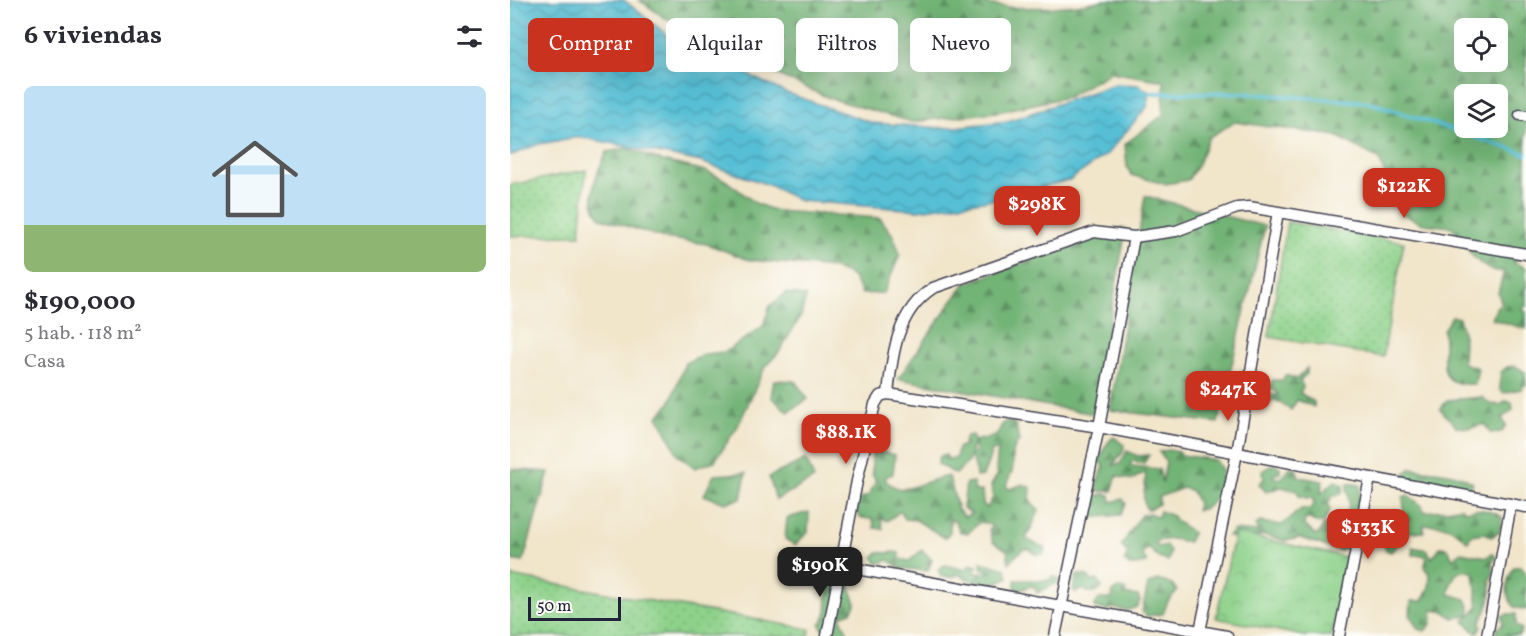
<!DOCTYPE html>
<html lang="es">
<head>
<meta charset="utf-8">
<style>
	body { margin:0; font-family:Vollkorn,serif; background:#f7f7f7; color:#2b2b33; height:100vh; display:flex; flex-direction:column; font-size:22px; white-space:nowrap }
	* { box-sizing:border-box; margin:0 }
	p { font-size:20px; color:#7c7c81 }
	.icon { flex:none; width:33px; height:33px; fill:none; stroke:currentColor; stroke-width:2; stroke-linecap:round; stroke-linejoin:round }
	.map { position:relative; flex:1; overflow:hidden }
	.panel { display:flex; flex-direction:column; background:#fff; width:510px }
	.panel>* { flex:none }
	.banner { position:absolute; left:18px; top:18px; width:570px; height:54px; display:flex; gap:12px }
	.buttons { position:absolute; left:944px; top:18px; display:grid; gap:12px }
	.buttons a { display:grid; place-items:center; width:54px; height:54px; border-radius:9px; background:#fff; box-shadow:0 6px 24px #0002; font-size:30px }
	.scale { position:absolute; left:18px; bottom:15px; width:93px; box-sizing:border-box; padding-left:6px; border:3px solid #22223b; border-top:0; font-size:16px; line-height:21px; white-space:nowrap; color:#22223b; -webkit-text-stroke:4px #fdfcf7; paint-order:stroke }
	.price { position:absolute; translate:-50% -51px; padding:0 14px; border-radius:12px; background:#c8321e; color:#fff; font-size:20px; line-height:39px; filter:drop-shadow(0 2px 3px #0008) }
	.price::after { content:''; position:absolute; left:50%; top:36px; width:18px; height:14px; margin-left:-9px; background:inherit; clip-path:polygon(0 0,100% 0,50% 100%) }
	.price.active { background:#222; color:#fff }
	ul { padding:0; list-style:none }
	li { display:grid; align-content:center; gap:12px; height:318px; padding:0 24px }
	li+li { border-top:2px solid #e1e1e2 }
	li span { display:grid; place-items:center; height:186px; border-radius:9px; color:#555 }
	li>.icon { margin-inline-start:auto }
	span .icon { width:108px; height:108px; fill:#fffc; stroke-width:1 }
	li b { font-size:26px }
	h2 { display:flex; justify-content:space-between; align-items:center; height:72px; padding:0 24px; font-size:26px }
	.chip { padding:0 21px; border-radius:9px; background:#fff; box-shadow:0 6px 24px #0002; font-size:21px; line-height:54px }
	.chip.active { background:#c8321e; color:#fff }
	main { display:flex; flex:1; min-height:0 }
	.map>svg:first-child { display:block }
	.grass { fill:url(#grass-dots); stroke:#587a62; stroke-width:1.5 }
	.forest { fill:url(#forest-firs); stroke:#4a6a58; stroke-width:1.5; fill-rule:evenodd }
	.park { fill:url(#park-crowns); stroke:#587a62; stroke-width:1.5 }
	.water { fill:url(#water-waves); stroke:#3c7088; stroke-width:1.5 }
	.lines { fill:none; stroke-linecap:round; stroke-linejoin:round }
	.stream { stroke:#57bfd5; stroke-width:4 }
	.street-casing { stroke:#413f50; stroke-width:13 }
	.street { stroke:#fff; stroke-width:10 }
</style>
</head>
<body>
<main>
<section class="panel">
<h2>6 viviendas<svg class="icon" aria-label="filters" viewBox="0 0 24 24"><path d="M4 7h16M4 17h16"/><circle cx="9" cy="7" r="2"/><circle cx="15" cy="17" r="2"/></svg></h2>
<ul>
<li><span style="background:linear-gradient(#bfe0f5 75%,#8fb573 0)"><svg class="icon" aria-label="home" viewBox="0 0 24 24"><path d="M3 11l9-7 9 7M6 9v11h12V9"/></svg></span><div><b>$190,000</b><p>5 hab. · 118 m²</p><p>Casa</p></div></li>
</ul>
</section>
<div class="map">
<svg width="1016" height="636" viewBox="0 0 1016 636">
	<defs>
		<pattern id="grass-dots" width="8" height="8" patternUnits="userSpaceOnUse" patternTransform="scale(1.5)"><rect width="8" height="8" fill="#8dd18a"/><path d="M2 2h.1M6 6h.1" fill="none" stroke="#79b378" stroke-width="1.8" stroke-linecap="round"/></pattern>
		<pattern id="forest-firs" width="22" height="20" patternUnits="userSpaceOnUse" patternTransform="scale(1.5)"><rect width="22" height="20" fill="#72b376"/><path d="M5 1l3.5 6h-7zM16 11l3.5 6h-7z" fill="#5d9162"/></pattern>
		<pattern id="park-crowns" width="20" height="18" patternUnits="userSpaceOnUse" patternTransform="scale(1.5)"><rect width="20" height="18" fill="#8dd18a"/><path d="M2 6a3 3 0 1 1 6 0M12 15a3 3 0 1 1 6 0" fill="none" stroke="#79b378"/></pattern>
		<pattern id="water-waves" width="16" height="10" patternUnits="userSpaceOnUse" patternTransform="scale(1.5)"><rect width="16" height="10" fill="#57bfd5"/><path d="M0 5q4-4 8 0t8 0" fill="none" stroke="#489bae"/></pattern>
	</defs>
	<rect width="100%" height="100%" fill="#fdfcf7"/>
	<filter id="ink" filterUnits="userSpaceOnUse"><feTurbulence type="fractalNoise" baseFrequency=".0167" numOctaves="2"/><feDisplacementMap in="SourceGraphic" scale="12" xChannelSelector="R" yChannelSelector="G"/><feConvolveMatrix kernelMatrix="1 2 1 2 8 2 1 2 1" color-interpolation-filters="sRGB"/></filter>
	<filter id="wash" filterUnits="userSpaceOnUse"><feTurbulence type="fractalNoise" baseFrequency=".008" numOctaves="4" result="noise"/><feDisplacementMap in="SourceGraphic" scale="24" xChannelSelector="R" yChannelSelector="G"/><feGaussianBlur stdDeviation="1.35" result="paint"/><feColorMatrix in="noise" values="0 0 0 0 0 0 0 0 0 0 0 0 0 0 0 0 0 1.4 0 .05"/><feComposite in="paint" operator="in"/></filter>
	<g filter="url(#wash)">
		<rect width="100%" height="100%" fill="#f1e5ca"/>
		<!-- grass -->
		<path class="grass" d="M76 170 70 235 0 236V185Z
			M777 222 894 242 873 357 759 337Z
			M0 576 300 629 299 636H0Z"/>
		<!-- forest -->
		<path class="forest" d="M129 0H465C493 12 562 8 593 0H1016V254L1003 262 1016 268V306L1012 309 1016 312V329L982 319 987 306 992 304 988 293 994 271C971 275 953 244 942 227L914 224 891 214 869 159 827 136 725 122 699 137 687 166 678 180 655 184 621 175 617 167 615 144 653 115 654 81 601 72 557 97 486 112 402 122 319 98 181 36ZM954 28H987V62H954ZM954 94H987V128H954Z
			M117 148 153 161 196 171 215 180 247 204 266 211 370 218 383 235 390 254 374 293 352 294 342 276 323 268 239 260 197 244 154 238 91 218C74 200 87 171 97 152Z
			M635 196 755 226 708 423 600 410Z
			M610 228 616 229 583 414 388 379 454 284Z
			M276 293 296 296 291 316 269 352 255 367 228 426 205 461 185 468 168 455 148 416 160 403 175 363 194 354 215 352 253 326 260 306Z
			M942 316 949 318 954 336 953 363 968 368 965 384C921 387 938 357 933 330Z
			M1005 366 1015 372 1016 384 1011 389 994 393 990 390 991 372 997 367Z
			M797 368V374L790 380 793 387 790 393 804 402V407L787 400 781 410 765 400 756 406H749V399L754 395H767V392L759 388 763 380H773L775 375 787 379Z
			M264 380 285 381 298 399 278 412 261 397Z
			M972 397 980 404 991 405 995 401 1002 402 1003 410 992 418 996 425 992 432 980 433 975 424 960 428 947 427 930 409 937 400Z
			M497 421 506 424 509 442C499 451 505 461 502 472 500 477 497 481 496 487L500 489 513 484 521 488 520 500 529 511 516 539 536 549 533 554H525L520 549H513L499 563 497 550 483 542 479 529 482 528 481 525 470 522 458 533 450 532 445 521 440 520V532L435 538 406 520 394 519 391 511 377 521 371 518 373 529 364 528 363 519 350 518 347 511V500L359 495 366 480 362 474V454L368 451 385 455 383 474 375 477 377 482C380 484 387 488 391 489 404 489 423 478 439 476L448 510 455 517 462 513 453 508 456 483 463 482 465 491H472L473 504 477 508 483 498 481 486 488 474 486 469 488 449 482 451 473 476 466 477 465 466 460 457 465 451 464 442 458 462 446 474 428 464V459L432 455H436L438 459 446 458 448 448 453 445 456 436 462 435 464 441 486 436 493 423Z
			M604 437 614 445 613 452 603 465 610 464 617 451 628 456 639 455 634 463H627L626 460 621 462V466L649 469 652 483 656 462 649 452 658 450 669 452 671 455 706 460 713 472 708 488 710 494 697 507 686 511 688 504 682 491 673 488 649 497V504L637 510C629 497 638 486 635 472L622 480 607 476 602 491H587L586 484 594 467 589 461C592 452 596 442 604 437Z
			M296 459 304 479 266 500 259 477Z
			M763 464 770 467V473L763 475 764 478H772L780 467 786 468 789 477 813 481 810 494 825 481 833 484V491L829 495 822 496 818 505 820 510 814 522 810 524 797 518 793 524 807 536 814 525 819 524 824 528H831L836 522 839 504 837 488 838 483 850 485 849 508 843 523 844 534 841 544 830 551 790 538 775 541 754 535 730 541 718 536 724 530 747 532 746 525 750 522 772 525 791 509H800L804 504 803 499 789 496 787 491 771 487 756 492 749 484 754 479 752 471Z
			M901 468C921 472 946 470 963 483L959 490C946 493 933 487 922 484 912 481 904 487 895 478V473Z
			M0 469 39 472 13 562 0 560Z
			M236 473 231 499 215 503 194 495 204 475Z
			M594 494 600 495 601 502 613 499 616 503 611 515 578 518 580 503 584 502 586 496Z
			M898 495 912 506 915 512C926 510 941 511 950 507L956 511C969 507 980 510 992 517L990 532 981 537 975 533 961 535 958 542C946 530 933 522 914 525V532H901L881 552 876 550 874 544 876 536 893 526 886 520 889 513 894 510 893 497Z
			M650 511 663 516 665 520 683 533 678 542 662 539 645 541 648 547 656 545 660 552 658 561 649 558 639 548 632 553 637 563 619 566 614 561 618 553 611 546 631 515 639 513 648 517Z
			M299 512 298 532 285 545 275 539 277 518Z
			M902 547 917 550 922 558 930 547 938 548 943 559 951 552 977 557 982 553 986 557 982 563 984 572 980 581C984 595 976 611 970 623L971 627 967 634 954 621 968 607 964 573C947 565 941 579 939 594L956 599 960 609 958 616 943 618 935 612 923 610 921 624 915 631 908 629 900 615 901 601H912L919 588 920 575 914 567 917 558 913 555H903Z
			M412 550 422 560 418 571 389 568 379 560 368 564 363 557 369 552C377 554 382 551 389 553L390 559 399 561Z
			M471 562 496 569 498 577C479 589 466 584 448 574L443 577H431L428 569 435 565 456 570 460 564 467 566 464 573 483 572 471 568Z
			M1004 567H1011L1016 573V610L1004 607C994 594 996 580 1004 567Z
			M330 573 336 578 346 603 341 612 330 616 339 636H316L310 624 316 616 317 589Z
			M567 574 577 576 582 581 588 580 592 588 587 592H577L575 589 565 592 563 589Z
			M542 576 550 579 549 582 527 593 525 587 520 586 509 591 505 587V580H540Z
			M648 580 663 585 667 591 658 601 653 614 637 616 632 612 638 584Z
			M608 588 616 590 614 594 628 596 630 601 627 607 616 611 602 608 598 611 584 607 589 599H602L603 591Z
			M997 614H1006V625L1012 629 1009 635 985 636 987 629 993 624 992 616Z"/>
		<!-- park -->
		<path class="park" d="M725 533 836 557 822 636H794L706 618Z"/>
		<!-- water -->
		<path class="water" d="M0 0H114L160 37 274 92 362 123 435 128 498 121 605 84 629 85 640 93 637 107 597 154 560 180 480 200 408 210 290 201 259 185 191 162 70 137 29 144 0 156Z"/>
		<g class="lines">
			<!-- stream -->
			<path class="stream" d="M640 93H730L858 102 1016 154"/>
		</g>
	</g>
	<g filter="url(#ink)">
		<g class="lines">
			<defs>
				<path id="street" d="M1010 115 1016 116
					M378 394C382 355 387 311 423 288L584 232 624 237 666 231 727 208 739 207 1016 254
					M330 566 717 636
					M317 636 347 481 365 404 370 396 378 394 589 427 1016 507
					M545 636 589 427 624 237
					M689 636 727 453 768 212
					M829 636 860 478
					M977 636 1001 504"/>
			</defs>
			<!-- street casing -->
			<use href="#street" class="street-casing"/>
			<!-- street -->
			<use href="#street" class="street"/>
		</g>
	</g>
</svg>
<div class="buttons">
<a><svg class="icon" aria-label="locate" viewBox="0 0 24 24"><circle cx="12" cy="12" r="6"/><path d="M12 2v4M12 18v4M2 12h4M18 12h4"/></svg></a>
<a><svg class="icon" aria-label="layers" viewBox="0 0 24 24"><path d="M12 4l9 5-9 5-9-5zM3 14l9 5 9-5"/></svg></a>
</div>
<div class="scale">50 m</div>
<b class="price" style="left:894px;top:219px">$122K</b>
<b class="price" style="left:527px;top:237px">$298K</b>
<b class="price" style="left:718px;top:422px">$247K</b>
<b class="price" style="left:336px;top:465px">$88.1K</b>
<b class="price" style="left:858px;top:560px">$133K</b>
<b class="price active" style="left:310px;top:598px">$190K</b>
<div class="banner">
<a class="chip active">Comprar</a>
<a class="chip">Alquilar</a>
<a class="chip">Filtros</a>
<a class="chip">Nuevo</a>
</div>
</div>
</main>
</body>
</html>
